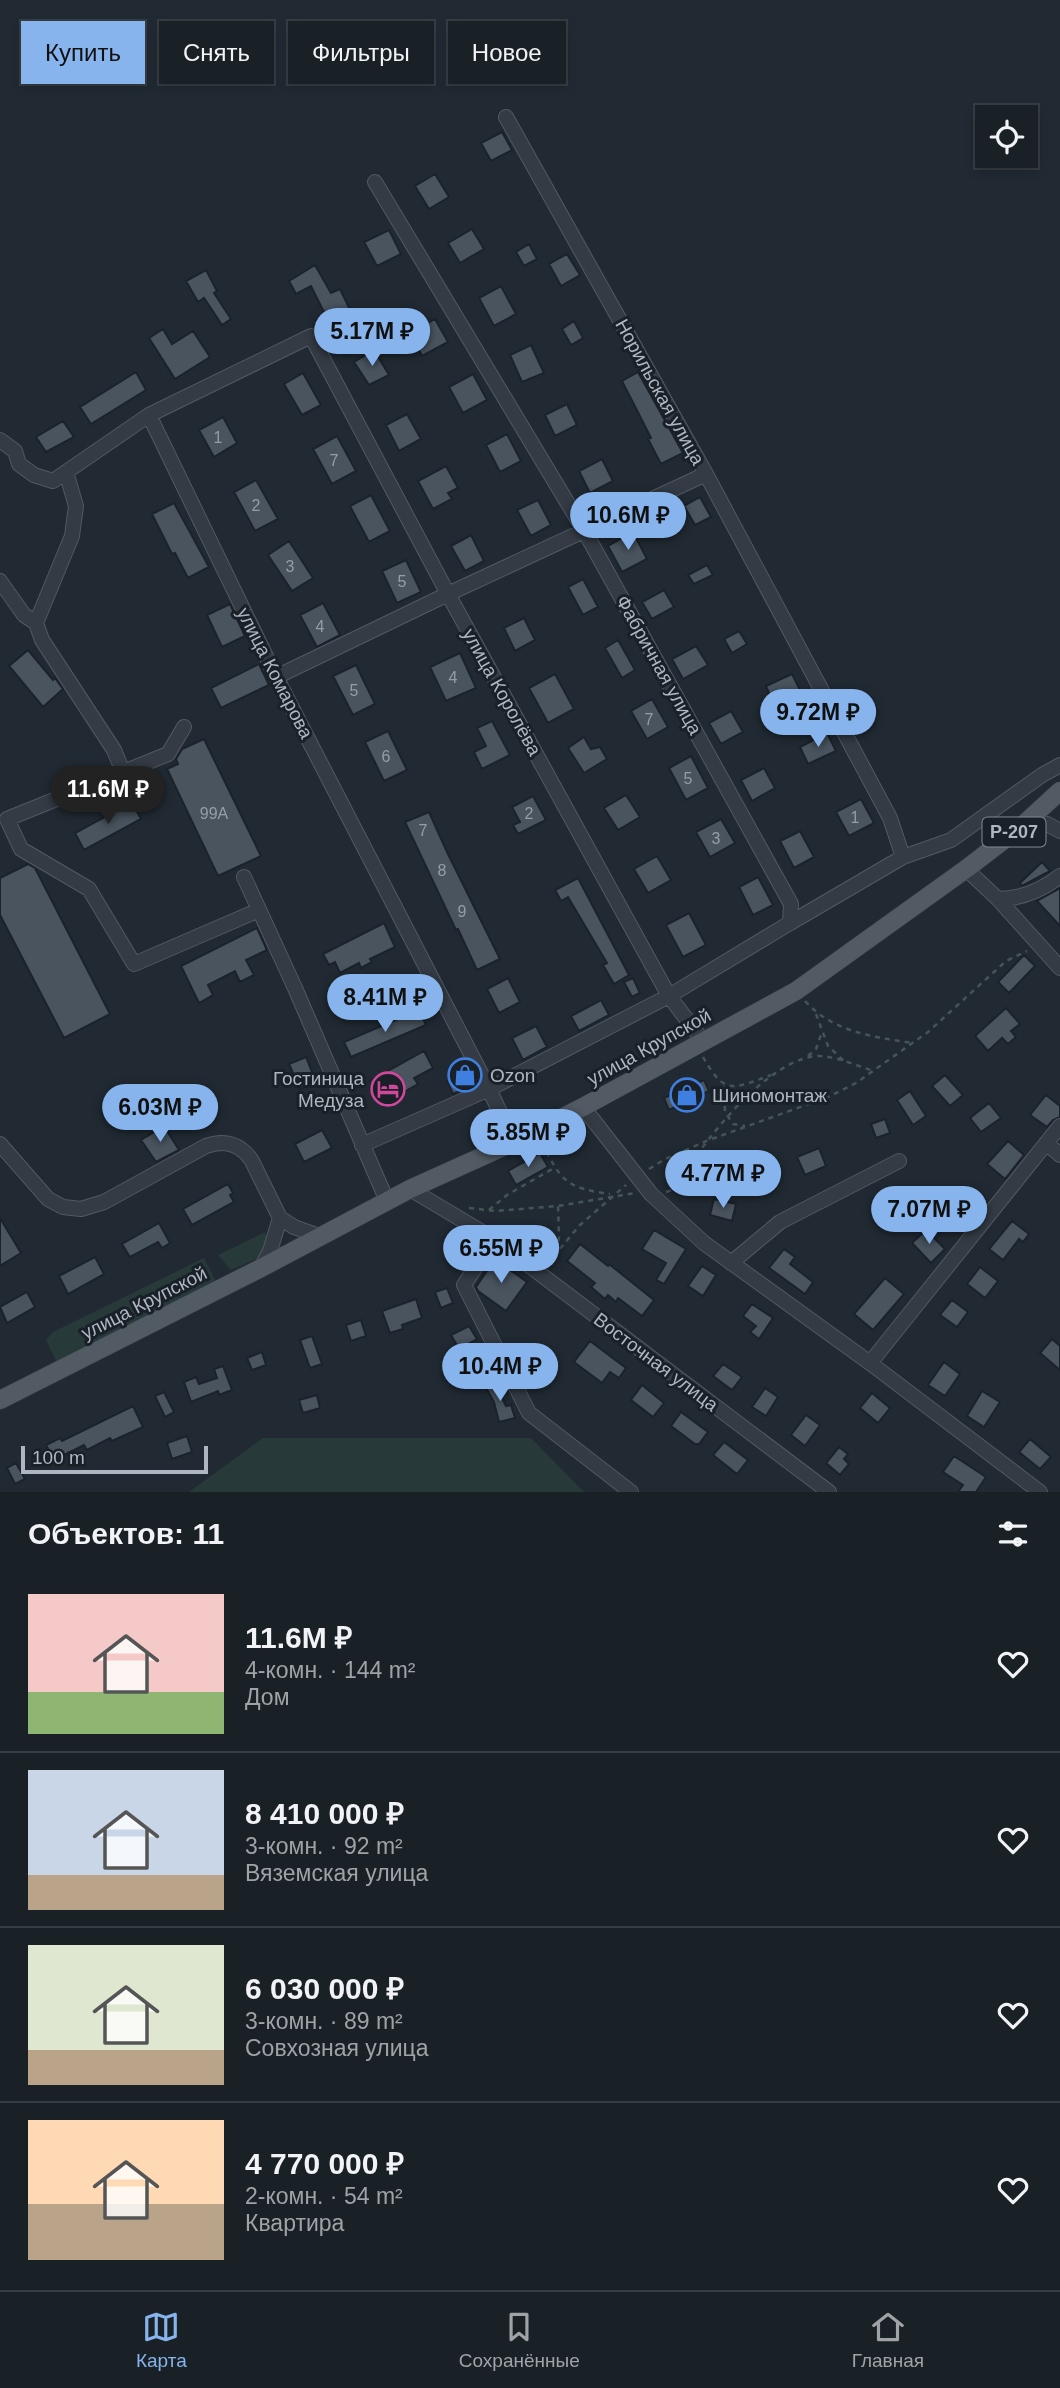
<!DOCTYPE html>
<html lang="ru">
<head>
<meta charset="utf-8">
<style>
	body { margin:0; font-family:Helvetica,sans-serif; background:#262d32; color:#f1f3f6; height:100vh; display:flex; flex-direction:column; font-size:26px; white-space:nowrap }
	* { box-sizing:border-box; margin:0 }
	p { font-size:23px; color:#9fa3a7 }
	.icon { flex:none; width:38px; height:38px; fill:none; stroke:currentColor; stroke-width:2; stroke-linecap:round; stroke-linejoin:round }
	.map { position:relative; height:1492px; overflow:hidden }
	.side { display:flex; flex-direction:column; background:#192026; flex:1 }
	.side>* { flex:none }
	.banner { position:absolute; left:21px; top:21px; width:700px; height:63px; display:flex; gap:14px }
	.controls { position:absolute; left:975px; top:105px; display:grid; gap:14px }
	.controls a { display:grid; place-items:center; width:63px; height:63px; border-radius:0px; background:#192026; box-shadow:0 4px 10px #0003,0 0 0 2px #373e43; font-size:35px }
	.scale { position:absolute; left:21px; bottom:18px; width:187px; box-sizing:border-box; padding-left:7px; border:4px solid #aeb6c1; border-top:0; font-size:19px; line-height:24px; white-space:nowrap; color:#aeb6c1; -webkit-text-stroke:5px #192028; paint-order:stroke }
	.price { position:absolute; translate:-50% -60px; padding:0 16px; border-radius:24px; background:#87b4ed; color:#111; font-size:23px; line-height:46px; filter:drop-shadow(0 2px 4px #0008) }
	.price::after { content:''; position:absolute; left:50%; top:42px; width:21px; height:16px; margin-left:-10px; background:inherit; clip-path:polygon(0 0,100% 0,50% 100%) }
	.price.current { background:#222; color:#fff }
	ul { padding:0; list-style:none }
	li { display:flex; align-items:center; gap:21px; height:175px; padding:0 28px }
	li+li { border-top:2px solid #373e43 }
	li span { display:grid; place-items:center; flex:none; width:196px; height:140px; border-radius:0px; color:#555 }
	li>.icon { margin-inline-start:auto }
	span .icon { width:84px; height:84px; fill:#fffc; stroke-width:1 }
	li b { font-size:30px }
	h2 { display:flex; justify-content:space-between; align-items:center; height:84px; padding:0 28px; font-size:30px }
	.chip { padding:0 24px; border-radius:0px; background:#192026; box-shadow:0 4px 10px #0003,0 0 0 2px #373e43; font-size:24px; line-height:63px }
	.chip.current { background:#87b4ed; color:#111 }
	.dock { display:flex; justify-content:space-around; align-items:center; height:98px; border-top:2px solid #373e43; background:#192026; font-size:19px; color:#9fa3a7 }
	.dock a { display:grid; justify-items:center; gap:4px }
	.dock .current { color:#87b4ed }
	.map>svg:first-child { display:block }
	.green { fill:#273938 }
	.building { fill:#49545f; stroke:#1b222b; stroke-width:2 }
	.lines { fill:none; stroke-linecap:round; stroke-linejoin:round }
	.minor-casing { stroke:#515962; stroke-width:16 }
	.major-casing { stroke:#3d444e; stroke-width:19 }
	.path { stroke:#445556; stroke-width:2.5; stroke-dasharray:5 5; stroke-linecap:butt }
	.minor { stroke:#343b44; stroke-width:14 }
	.major { stroke:#525b64; stroke-width:18 }
	.labels { text-anchor:middle; dominant-baseline:central; stroke-width:6; stroke-linejoin:round; paint-order:stroke }
	.number-label { font-size:16px; fill:#959ea8 }
	.shield { fill:#192028; stroke:#818993; stroke-width:2 }
	.shield-label { font-size:18px; font-weight:bold; fill:#aeb6c1 }
	.street-label { font-size:19px; fill:#aeb6c1; stroke:#192028 }
	.poi-label { font-size:19px; fill:#aeb6c1; stroke:#192028; text-anchor:start }
</style>
</head>
<body>
<div class="map">
<svg width="1060" height="1492" viewBox="0 0 1060 1492">
	<rect width="100%" height="100%" fill="#212a33"/>
	<!-- green -->
	<path class="green" d="M265 1232 272 1252 231 1270 218 1255Z
		M204 1258 216 1282 57 1363 46 1340 53 1332Z
		M263 1438H531L584 1492H189Z"/>
	<!-- building -->
	<path class="building" d="M502 132 512 150 491 161 481 143Z
		M435 174 449 197 429 209 415 186Z
		M472 229 484 249 460 263 448 243Z
		M389 230 401 254 377 266 364 242Z
		M529 244 537 259 524 266 516 252Z
		M567 254 580 275 561 286 549 264Z
		M315 265 331 293 340 289 356 322 334 332 311 286 296 294 289 281Z
		M206 270 217 291 214 293 231 319 222 325 204 298 198 302 186 281Z
		M501 286 516 314 494 326 479 298Z
		M435 319 448 342 422 356 410 333Z
		M574 321 583 338 571 345 562 329Z
		M163 329 172 344 193 331 210 357 175 379 149 338Z
		M531 345 544 373 522 382 510 355Z
		M374 350 389 375 369 385 354 362Z
		M136 372 146 390 91 424 80 407Z
		M638 372 683 453 661 464 648 439 651 438 622 381Z
		M303 373 321 405 302 415 284 384Z
		M473 374 487 400 463 413 449 387Z
		M567 404 577 425 555 436 545 415Z
		M407 414 421 439 399 451 386 425Z
		M223 417 237 443 214 457 199 430Z
		M63 421 74 437 46 452 36 437Z
		M507 434 521 461 500 472 486 445Z
		M337 436 356 471 332 484 313 449Z
		M602 459 613 481 590 493 579 471Z
		M446 466 458 488 448 493 452 499 433 509 418 481Z
		M256 480 278 519 255 531 234 492Z
		M371 495 390 531 369 542 350 506Z
		M700 497 711 517 695 525 684 506Z
		M538 500 551 525 531 536 517 510Z
		M174 503 209 567 188 578 175 553 172 554 152 514Z
		M633 532 647 559 622 572 608 546Z
		M471 535 484 561 465 571 451 546Z
		M289 541 313 578 292 591 268 555Z
		M406 560 421 592 397 603 382 571Z
		M707 565 713 575 694 584 688 575Z
		M583 579 598 607 583 615 568 587Z
		M664 590 674 607 652 619 642 602Z
		M323 603 340 635 317 647 300 615Z
		M230 604 245 636 222 647 207 615Z
		M524 618 535 640 515 651 504 628Z
		M739 631 747 644 732 653 724 639Z
		M618 640 635 670 622 678 605 648Z
		M696 646 708 665 683 679 672 659Z
		M28 650 53 680 55 678 63 689 43 707 9 666Z
		M460 653 476 688 446 701 430 667Z
		M259 664 269 685 221 708 211 688Z
		M356 665 375 704 353 715 333 676Z
		M555 674 574 709 548 723 529 688Z
		M792 674 802 694 775 707 766 686Z
		M652 699 668 727 647 739 631 711Z
		M731 711 743 732 721 744 709 723Z
		M492 721 510 755 482 769 474 752 486 746 477 728Z
		M388 731 407 770 384 781 365 742Z
		M827 733 836 751 808 764 800 747Z
		M584 737 591 749 600 747 607 759 584 773 568 748Z
		M204 739 261 856 218 876 167 769 178 764 176 759 182 749Z
		M691 756 708 788 686 800 669 768Z
		M764 768 775 788 752 801 741 780Z
		M626 795 640 817 618 830 604 808Z
		M533 796 546 820 518 834 513 825 520 822 512 807Z
		M861 799 874 823 849 836 836 812Z
		M132 802 141 819 84 850 75 833Z
		M429 812 447 852 500 959 477 970 458 929 456 930 405 822Z
		M721 819 735 843 710 857 696 832Z
		M800 831 814 857 794 868 780 841Z
		M657 856 671 880 648 893 634 869Z
		M1042 862 1050 871 1022 886 1020 883Z
		M28 864 35 868 110 1014 64 1038 0 915V878Z
		M758 877 773 905 753 915 739 887Z
		M578 878 629 975 614 984 603 965 607 963 568 897 561 901 555 890Z
		M1060 888V926L1037 901Z
		M689 913 706 945 683 957 666 925Z
		M384 923 395 947 370 959 372 962 361 968 359 963 340 973 335 962 329 965 323 954Z
		M257 928 267 950 246 960 254 975 240 982 235 971 208 985 213 995 199 1003 181 966Z
		M1024 955 1035 966 1009 993 998 982Z
		M508 978 520 1002 499 1013 487 989Z
		M633 978 640 993 632 997 624 982Z
		M601 1000 609 1015 579 1031 571 1016Z
		M1006 1008 1020 1024 1011 1031 1016 1037 1008 1044 1002 1038 988 1051 975 1036Z
		M419 1010 426 1025 351 1057 344 1042Z
		M536 1026 547 1047 523 1060 512 1038Z
		M424 1051 433 1068 414 1078 418 1084 383 1104 370 1081Z
		M306 1057 316 1082 300 1089 289 1064Z
		M468 1070 475 1084 453 1094 447 1081Z
		M945 1075 963 1095 950 1106 932 1086Z
		M704 1080 709 1091 669 1110 664 1098Z
		M910 1091 926 1116 913 1125 897 1100Z
		M1046 1095 1060 1106V1117L1053 1120 1047 1127 1030 1115Z
		M989 1103 1001 1118 981 1132 970 1118Z
		M885 1119 890 1133 876 1138 871 1124Z
		M164 1126 179 1150 156 1162 141 1140Z
		M322 1130 332 1148 304 1162 295 1144Z
		M1008 1141 1024 1155 1005 1179 987 1164Z
		M819 1148 826 1166 805 1175 797 1157Z
		M540 1153 548 1167 516 1185 508 1171Z
		M736 1165 743 1180 721 1189 715 1175Z
		M228 1184 233 1193 230 1195 234 1202 192 1225 183 1209Z
		M966 1187 982 1200 955 1232 940 1219 943 1216 938 1212 947 1200 952 1204Z
		M714 1199 736 1204 732 1221 710 1215Z
		M0 1218 21 1253 0 1266Z
		M1012 1221 1029 1234 1023 1242 1019 1239 1003 1260 989 1249Z
		M159 1223 170 1243 162 1248 158 1242 130 1257 122 1244Z
		M654 1230 686 1249 664 1284 656 1280 666 1263 642 1249Z
		M926 1230 945 1249 931 1263 912 1243Z
		M580 1244 608 1266 609 1264 654 1300 642 1316 618 1298 616 1302 608 1295 605 1299 591 1287 595 1283 567 1261Z
		M784 1249 795 1257 790 1264 813 1282 805 1294 769 1268Z
		M95 1257 104 1274 68 1294 59 1276Z
		M495 1259 527 1282 506 1311 478 1291 476 1287Z
		M702 1266 716 1275 703 1296 688 1286Z
		M980 1267 998 1281 985 1298 967 1284Z
		M885 1278 904 1294 873 1330 854 1314Z
		M447 1288 453 1303 441 1308 435 1292Z
		M27 1292 35 1307 7 1323 0 1307Z
		M416 1299 422 1318 402 1325 403 1329 390 1333 382 1311Z
		M952 1300 968 1312 957 1327 940 1315Z
		M752 1304 773 1318 759 1339 750 1332 756 1326 743 1316Z
		M361 1320 366 1336 351 1341 346 1325Z
		M469 1326 477 1339 459 1349 451 1335Z
		M312 1336 322 1364 310 1368 300 1340Z
		M1052 1339 1060 1346V1370L1040 1353Z
		M590 1341 626 1368 619 1378 610 1372 602 1383 574 1362Z
		M262 1352 266 1365 252 1370 247 1358Z
		M944 1362 960 1374 945 1396 928 1385Z
		M723 1364 742 1377 732 1390 713 1376Z
		M223 1366 232 1390 219 1395 218 1391 191 1402 184 1382 196 1377 199 1384 217 1378 214 1369Z
		M493 1379 506 1406 511 1405 515 1418 499 1422 494 1402 485 1386 489 1384 488 1381Z
		M642 1385 664 1403 653 1417 631 1400Z
		M765 1388 778 1397 766 1416 752 1407Z
		M982 1391 1000 1402 984 1427 967 1416Z
		M164 1392 174 1412 165 1417 155 1396Z
		M872 1393 890 1408 878 1423 860 1408Z
		M317 1395 320 1408 303 1413 299 1400Z
		M133 1406 143 1427 112 1441 110 1438 87 1450 84 1445 54 1460 46 1445 60 1438 62 1441Z
		M681 1412 708 1432 699 1444H695L671 1426Z
		M806 1415 820 1425 805 1446 791 1435Z
		M187 1436 192 1452 172 1459 167 1443Z
		M1030 1439 1051 1457 1040 1469 1019 1452Z
		M724 1442 748 1460 737 1474 713 1455Z
		M839 1447 848 1454 844 1459 849 1464 840 1475 826 1463Z
		M954 1456 986 1477 976 1492H958L963 1485 943 1472Z
		M16 1463 25 1479 15 1484 7 1468Z"/>
	<g class="lines">
		<defs>
			<path id="minor" d="M506 117 706 474 890 818 903 857
				M0 440 15 451 19 464 34 475 53 481 149 415
				M66 472 76 506 72 536 36 623 42 640 114 750 123 772
				M0 581 24 615 36 623
				M276 677 448 594 706 474
				M184 727 168 754 7 819 21 849 89 889 134 964 259 910
				M1022 826 1047 824 1060 831
				M966 869 998 899 1060 968
				M244 877 295 988 387 1201
				M998 899C1022 899 1042 890 1060 876
				M790 923 903 857 951 840 1042 775 1060 765
				M583 1107 651 1194 704 1243 870 1363 1040 1492
				M514 1142 489 1089 276 677 149 415 311 336 448 594 669 996 703 1041
				M1046 1143 1060 1155
				M0 1144 48 1199 63 1207 81 1209 104 1202 206 1146C225 1139 241 1144 252 1161L280 1218 294 1227 322 1237
				M362 1145 489 1089 669 996 790 923 791 904 585 532 375 182
				M410 1189 494 1239 829 1492
				M494 1239 464 1285 529 1413 631 1492
				M731 1263 780 1222 899 1161
				M261 1268 270 1251 280 1218
				M870 1363 1060 1126"/>
			<path id="major" d="M0 1400 261 1268 410 1189 514 1142 583 1107 796 991 966 869 1022 826 1060 791"/>
		</defs>
		<!-- minor casing -->
		<use href="#minor" class="minor-casing"/>
		<!-- major casing -->
		<use href="#major" class="major-casing"/>
		<!-- path -->
		<path class="path" d="M805 1001C833 1032 873 1037 913 1043
			M816 1014 828 1046 844 1061
			M808 1056 816 1049 822 1032
			M703 1057C725 1096 733 1089 771 1075
			M724 1086 725 1112 733 1124 745 1126
			M542 1143C561 1181 566 1188 610 1194
			M649 1169 665 1159 709 1140 828 1097 856 1083 928 1032 1006 961 1027 951
			M666 1192C689 1186 687 1168 699 1152 723 1119 775 1058 818 1056 836 1056 854 1065 871 1070
			M469 1208 496 1211 558 1206 635 1193
			M489 1210 507 1195 554 1168
			M556 1251 559 1238 558 1206
			M547 1264 580 1225 626 1185"/>
		<!-- minor -->
		<use href="#minor" class="minor"/>
		<!-- major -->
		<use href="#major" class="major"/>
	</g>
	<!-- icons -->
	<defs>
		<symbol id="shop-ring" viewBox="-11 -11 22 22"><circle r="9.5" fill="#192028" stroke="#3f7fe0" stroke-width="1.5"/><path d="M-5-2.5h2.3a2.7 3.5 0 0 1 5.4 0H5L5.5 6h-11ZM-1.5-2.5h3a1.5 2.3 0 0 0-3 0Z" fill="#3f7fe0"/></symbol>
		<symbol id="hotel-ring" viewBox="-11 -11 22 22"><circle r="9.5" fill="#192028" stroke="#d1479c" stroke-width="1.5"/><path d="M-6-4.5h1.5V1H6V5H4.5V3h-9V5H-6ZM-4 0a1.8 1.8 0 1 1 3.6 0ZM.5 0V-2.5h3Q6-2.5 6 0Z" fill="#d1479c"/></symbol>
	</defs>
	<g fill-rule="evenodd">
		<use href="#shop-ring" x="446" y="1056" width="38" height="38"/>
		<use href="#hotel-ring" x="369" y="1070" width="38" height="38"/>
		<use href="#shop-ring" x="668" y="1076" width="38" height="38"/>
	</g>
	<g class="labels">
		<!-- number labels -->
		<g class="number-label">
			<text x="218" y="437">1</text>
			<text x="334" y="460">7</text>
			<text x="256" y="505">2</text>
			<text x="290" y="566">3</text>
			<text x="402" y="581">5</text>
			<text x="320" y="626">4</text>
			<text x="453" y="677">4</text>
			<text x="354" y="690">5</text>
			<text x="649" y="719">7</text>
			<text x="386" y="756">6</text>
			<text x="688" y="778">5</text>
			<text x="214" y="813">99А</text>
			<text x="529" y="813">2</text>
			<text x="855" y="817">1</text>
			<text x="423" y="830">7</text>
			<text x="716" y="838">3</text>
			<text x="442" y="870">8</text>
			<text x="462" y="911">9</text>
		</g>
		<!-- shield labels -->
		<rect class="shield" x="982.5" y="817.5" width="63" height="29" rx="5"/>
		<g class="shield-label">
			<text x="1014" y="832">Р-207</text>
		</g>
		<!-- street labels -->
		<g class="street-label">
			<text transform="translate(660 392) rotate(61)">Норильская улица</text>
			<text transform="translate(659 665) rotate(61)">Фабричная улица</text>
			<text transform="translate(275 673) rotate(63)">улица Комарова</text>
			<text transform="translate(502 692) rotate(61)">улица Королёва</text>
			<text transform="translate(649 1047) rotate(-29)">улица Крупской</text>
			<text transform="translate(144 1303) rotate(-27)">улица Крупской</text>
			<text transform="translate(656 1362) rotate(37)">Восточная улица</text>
		</g>
		<!-- poi labels -->
		<g class="poi-label">
			<text x="490" y="1075">Ozon</text>
			<text x="364" y="1078" text-anchor="end">Гостиница<tspan x="364" dy="22">Медуза</tspan></text>
			<text x="712" y="1095">Шиномонтаж</text>
		</g>
	</g>
</svg>
<div class="controls">
<a><svg class="icon" aria-label="locate" viewBox="0 0 24 24"><circle cx="12" cy="12" r="6"/><path d="M12 2v4M12 18v4M2 12h4M18 12h4"/></svg></a>
</div>
<div class="scale">100 m</div>
<b class="price" style="left:372px;top:368px">5.17M ₽</b>
<b class="price" style="left:628px;top:552px">10.6M ₽</b>
<b class="price" style="left:818px;top:749px">9.72M ₽</b>
<b class="price current" style="left:108px;top:826px">11.6M ₽</b>
<b class="price" style="left:385px;top:1034px">8.41M ₽</b>
<b class="price" style="left:160px;top:1144px">6.03M ₽</b>
<b class="price" style="left:528px;top:1169px">5.85M ₽</b>
<b class="price" style="left:723px;top:1210px">4.77M ₽</b>
<b class="price" style="left:929px;top:1246px">7.07M ₽</b>
<b class="price" style="left:501px;top:1285px">6.55M ₽</b>
<b class="price" style="left:500px;top:1403px">10.4M ₽</b>
<div class="banner">
<a class="chip current">Купить</a>
<a class="chip">Снять</a>
<a class="chip">Фильтры</a>
<a class="chip">Новое</a>
</div>
</div>
<section class="side">
<h2>Объектов: 11<svg class="icon" aria-label="filters" viewBox="0 0 24 24"><path d="M4 7h16M4 17h16"/><circle cx="9" cy="7" r="2"/><circle cx="15" cy="17" r="2"/></svg></h2>
<ul>
<li><span style="background:linear-gradient(#f6c9c9 70%,#8fb573 0)"><svg class="icon" aria-label="home" viewBox="0 0 24 24"><path d="M3 11l9-7 9 7M6 9v11h12V9"/></svg></span><div><b>11.6M ₽</b><p>4-комн. · 144 m²</p><p>Дом</p></div><svg class="icon" aria-label="heart" viewBox="0 0 24 24"><path d="M12 20l-8-8c-3-5 5-10 8-4 3-6 11-1 8 4z"/></svg></li>
<li><span style="background:linear-gradient(#c9d6e8 75%,#b9a48a 0)"><svg class="icon" aria-label="home" viewBox="0 0 24 24"><path d="M3 11l9-7 9 7M6 9v11h12V9"/></svg></span><div><b>8 410 000 ₽</b><p>3-комн. · 92 m²</p><p>Вяземская улица</p></div><svg class="icon" aria-label="heart" viewBox="0 0 24 24"><path d="M12 20l-8-8c-3-5 5-10 8-4 3-6 11-1 8 4z"/></svg></li>
<li><span style="background:linear-gradient(#dfe7d0 75%,#b9a48a 0)"><svg class="icon" aria-label="home" viewBox="0 0 24 24"><path d="M3 11l9-7 9 7M6 9v11h12V9"/></svg></span><div><b>6 030 000 ₽</b><p>3-комн. · 89 m²</p><p>Совхозная улица</p></div><svg class="icon" aria-label="heart" viewBox="0 0 24 24"><path d="M12 20l-8-8c-3-5 5-10 8-4 3-6 11-1 8 4z"/></svg></li>
<li><span style="background:linear-gradient(#ffd9b3 60%,#b9a48a 0)"><svg class="icon" aria-label="home" viewBox="0 0 24 24"><path d="M3 11l9-7 9 7M6 9v11h12V9"/></svg></span><div><b>4 770 000 ₽</b><p>2-комн. · 54 m²</p><p>Квартира</p></div><svg class="icon" aria-label="heart" viewBox="0 0 24 24"><path d="M12 20l-8-8c-3-5 5-10 8-4 3-6 11-1 8 4z"/></svg></li>
</ul>
</section>
<nav class="dock">
<a class="current"><svg class="icon" aria-label="map" viewBox="0 0 24 24"><path d="M3 6l6-2 6 2 6-2v14l-6 2-6-2-6 2zM9 4v14M15 6v14"/></svg>Карта</a>
<a><svg class="icon" aria-label="saved" viewBox="0 0 24 24"><path d="M7 4h10v16l-5-4-5 4z"/></svg>Сохранённые</a>
<a><svg class="icon" aria-label="home" viewBox="0 0 24 24"><path d="M3 11l9-7 9 7M6 9v11h12V9"/></svg>Главная</a>
</nav>
</body>
</html>
